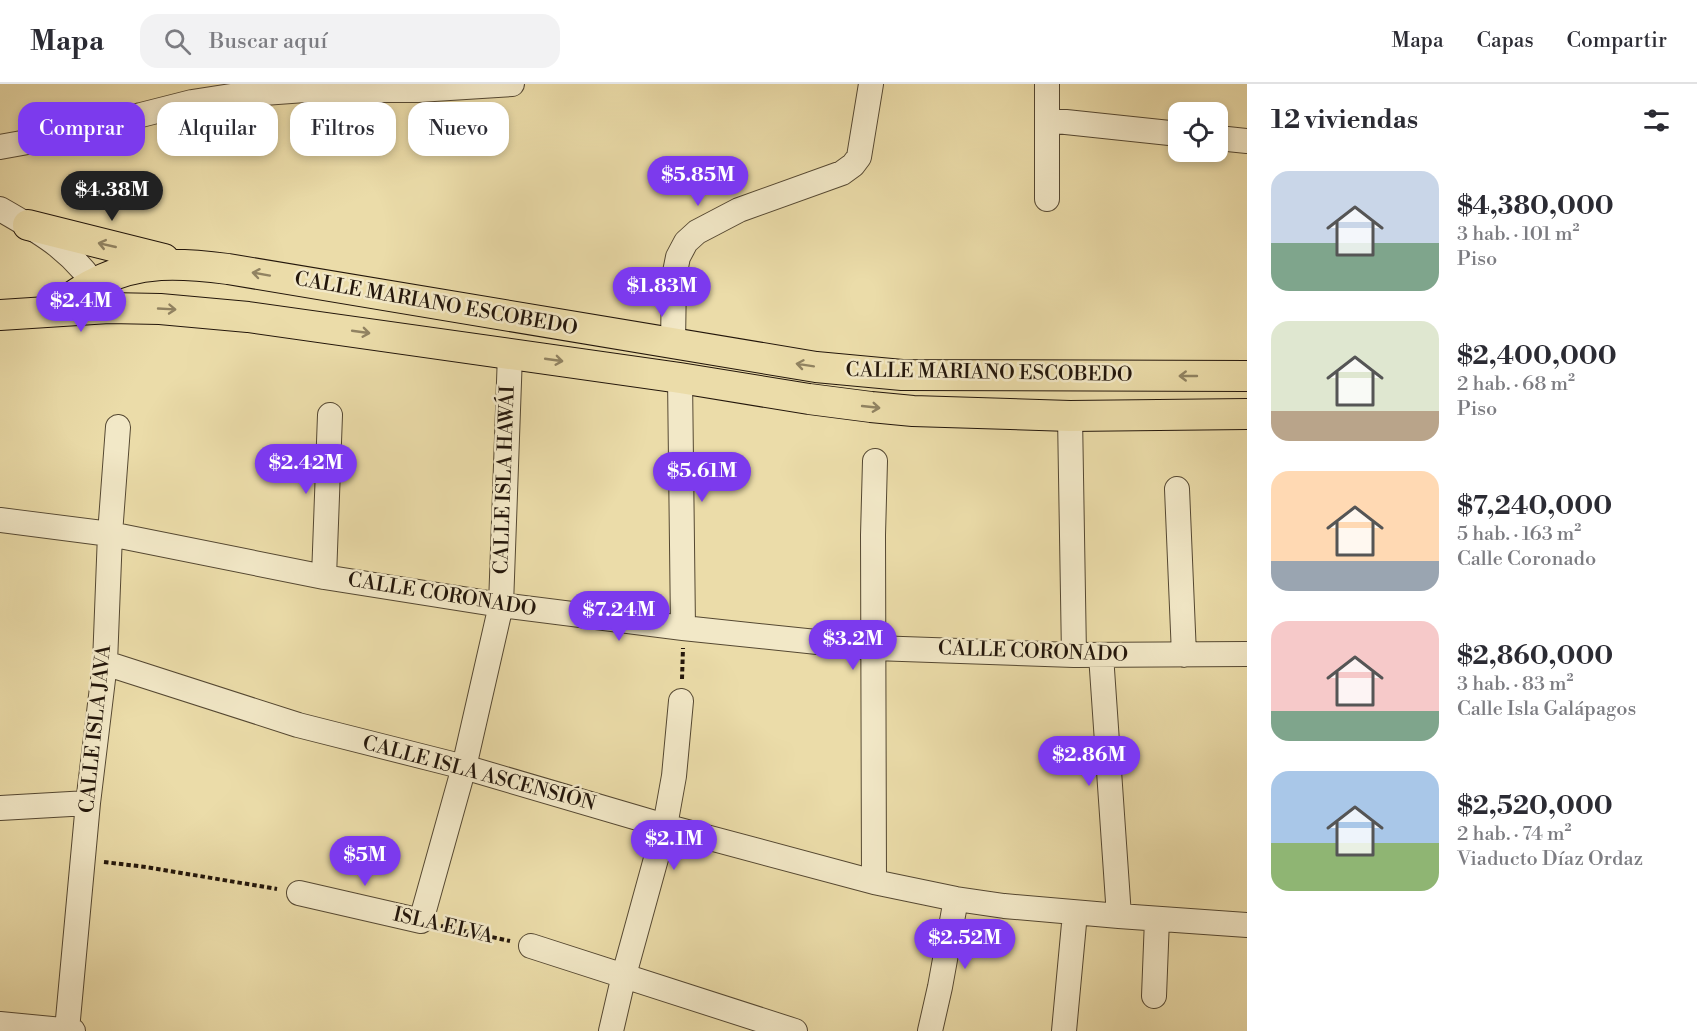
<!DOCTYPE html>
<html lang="es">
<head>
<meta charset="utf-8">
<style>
	body { margin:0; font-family:"Libre Bodoni",serif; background:#f2f2f3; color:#2b2b33; height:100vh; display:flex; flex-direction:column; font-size:22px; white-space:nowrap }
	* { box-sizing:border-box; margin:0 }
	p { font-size:20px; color:#7c7c81 }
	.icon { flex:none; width:33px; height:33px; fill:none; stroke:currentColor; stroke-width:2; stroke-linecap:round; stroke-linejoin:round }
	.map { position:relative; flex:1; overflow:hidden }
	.panel { display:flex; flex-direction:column; background:#fff; width:450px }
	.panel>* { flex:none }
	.banner { position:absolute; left:18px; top:18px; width:570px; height:54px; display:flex; gap:12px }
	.fabs { position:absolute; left:1168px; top:18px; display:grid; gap:12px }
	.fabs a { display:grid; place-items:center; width:60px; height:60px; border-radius:12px; background:#fff; box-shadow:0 3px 9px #0003; font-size:30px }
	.price { position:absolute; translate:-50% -51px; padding:0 14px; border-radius:21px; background:#7c3aed; color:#fff; font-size:20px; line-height:39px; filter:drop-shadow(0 2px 3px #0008) }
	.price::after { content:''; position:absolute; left:50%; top:36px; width:18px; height:14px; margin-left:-9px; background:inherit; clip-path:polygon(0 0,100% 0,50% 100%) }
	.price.active { background:#222; color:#fff }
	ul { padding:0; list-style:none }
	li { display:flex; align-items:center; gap:18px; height:150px; padding:0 24px }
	li span { display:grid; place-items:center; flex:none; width:168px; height:120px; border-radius:18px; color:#555 }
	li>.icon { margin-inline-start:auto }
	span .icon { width:72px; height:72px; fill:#fffc; stroke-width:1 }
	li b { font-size:26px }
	h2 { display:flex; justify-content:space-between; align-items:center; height:72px; padding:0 24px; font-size:26px }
	.pill { padding:0 21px; border-radius:18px; background:#fff; box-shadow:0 3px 9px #0003; font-size:21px; line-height:54px }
	.pill.active { background:#7c3aed; color:#fff }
	header { display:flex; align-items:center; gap:36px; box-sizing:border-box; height:84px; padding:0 30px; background:#fff; border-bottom:2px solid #e1e1e2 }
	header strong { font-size:28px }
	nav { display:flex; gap:33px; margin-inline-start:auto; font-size:21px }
	.search { width:420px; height:54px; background:#f2f2f3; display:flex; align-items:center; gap:15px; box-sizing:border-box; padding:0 21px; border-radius:18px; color:#7c7c81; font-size:22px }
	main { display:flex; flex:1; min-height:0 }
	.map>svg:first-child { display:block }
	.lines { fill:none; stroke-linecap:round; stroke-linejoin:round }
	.minor-casing { stroke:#554832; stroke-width:26 }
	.major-casing { stroke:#23160b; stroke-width:32 }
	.path { stroke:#23160b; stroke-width:4; stroke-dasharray:4.5 3; stroke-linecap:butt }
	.minor { stroke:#f2e8c7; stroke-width:24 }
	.major { stroke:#ebdca9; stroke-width:30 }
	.oneway { stroke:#918362 }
	.labels { text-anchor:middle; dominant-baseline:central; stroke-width:5; stroke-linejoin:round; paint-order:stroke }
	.street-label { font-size:20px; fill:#23160b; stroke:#f2e8c7 }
</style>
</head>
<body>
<header>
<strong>Mapa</strong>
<div class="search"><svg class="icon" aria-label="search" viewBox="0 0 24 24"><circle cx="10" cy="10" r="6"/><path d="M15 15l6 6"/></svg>Buscar aquí</div>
<nav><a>Mapa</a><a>Capas</a><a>Compartir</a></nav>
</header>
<main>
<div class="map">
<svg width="1247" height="947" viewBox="0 0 1247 947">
	<rect width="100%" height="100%" fill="#ebdca9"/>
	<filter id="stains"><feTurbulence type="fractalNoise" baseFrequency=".00333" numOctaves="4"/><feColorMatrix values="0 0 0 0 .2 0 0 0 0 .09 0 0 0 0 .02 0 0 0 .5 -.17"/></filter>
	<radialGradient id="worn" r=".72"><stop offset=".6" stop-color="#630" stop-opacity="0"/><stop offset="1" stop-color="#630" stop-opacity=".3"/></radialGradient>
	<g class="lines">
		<defs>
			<path id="minor" d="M1047 0V115
				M1047 36 1179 50
				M1218 54 1247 57
				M0 63 94 46 141 31 192 18 238 11 305 6H418L512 0
				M0 125C44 150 77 169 103 214
				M673 260 674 193 678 173 686 158 697 148 739 126 842 89 853 81 859 73 871 0
				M680 294 683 544
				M1070 332 1074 571
				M1177 405 1184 571
				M0 436 110 450 324 493 501 521 683 544 874 564 1074 571 1247 570
				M324 493 330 331
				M1101 571 1119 832
				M105 579 298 641 464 683 665 742 874 798 956 815 1004 822 1119 832 1247 841
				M0 724 88 719
				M874 798 873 451 875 377
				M299 809 421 837 464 683 501 521 510 270
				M531 862 795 947
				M1154 912 1157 835
				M0 940 73 947
				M67 946 88 719 105 579 110 450 118 343
				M611 947 624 891 665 742 674 692 681 617
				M930 947 940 903 956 815
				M1064 947 1075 829"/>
			<path id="major" d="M28 141 164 175
				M52 227C66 217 80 206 95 199 139 176 181 179 228 185L816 283 902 291 1247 292
				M0 231 109 224 160 225 248 233 680 294 809 315 871 323 913 327 1070 332 1247 330"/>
		</defs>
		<!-- minor casing -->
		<use href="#minor" class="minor-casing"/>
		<!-- major casing -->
		<use href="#major" class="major-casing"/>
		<!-- path -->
		<path class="path" d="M682 595 683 564
			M104 778 146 783 277 805
			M441 842 510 857"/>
		<!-- minor -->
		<use href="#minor" class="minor"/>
		<!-- major -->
		<use href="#major" class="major"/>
	</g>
	<!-- one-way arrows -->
	<defs><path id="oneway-shaft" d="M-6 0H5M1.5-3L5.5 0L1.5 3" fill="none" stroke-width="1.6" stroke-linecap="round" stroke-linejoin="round" transform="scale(1.5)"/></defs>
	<g class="oneway">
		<use href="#oneway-shaft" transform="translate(107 161) rotate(-167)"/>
		<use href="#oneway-shaft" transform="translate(261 190) rotate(-170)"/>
		<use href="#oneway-shaft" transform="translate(167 225) rotate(3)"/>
		<use href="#oneway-shaft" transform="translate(361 248) rotate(8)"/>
		<use href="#oneway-shaft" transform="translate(554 276) rotate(8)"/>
		<use href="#oneway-shaft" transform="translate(805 281) rotate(-171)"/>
		<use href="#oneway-shaft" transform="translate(1188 292) rotate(180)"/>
		<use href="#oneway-shaft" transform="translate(871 323) rotate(6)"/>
	</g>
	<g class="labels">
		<!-- street labels -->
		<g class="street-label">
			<text transform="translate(436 220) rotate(10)">CALLE MARIANO ESCOBEDO</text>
			<text transform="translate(989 289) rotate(1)">CALLE MARIANO ESCOBEDO</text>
			<text transform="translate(505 396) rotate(-88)">CALLE ISLA HAWÁI</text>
			<text transform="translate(442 511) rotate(9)">CALLE CORONADO</text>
			<text transform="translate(1033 568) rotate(2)">CALLE CORONADO</text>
			<text transform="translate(96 645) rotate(-84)">CALLE ISLA JAVA</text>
			<text transform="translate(479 690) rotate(15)">CALLE ISLA ASCENSIÓN</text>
			<text transform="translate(443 842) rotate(13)">ISLA ELVA</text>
		</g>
	</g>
	<rect width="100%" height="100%" filter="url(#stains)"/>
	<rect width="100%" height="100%" fill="url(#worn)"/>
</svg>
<div class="fabs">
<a><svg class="icon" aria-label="locate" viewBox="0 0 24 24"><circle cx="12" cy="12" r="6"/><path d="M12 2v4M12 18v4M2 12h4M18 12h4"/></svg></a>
</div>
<b class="price" style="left:698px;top:123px">$5.85M</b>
<b class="price active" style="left:112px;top:138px">$4.38M</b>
<b class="price" style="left:662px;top:234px">$1.83M</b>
<b class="price" style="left:81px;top:249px">$2.4M</b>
<b class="price" style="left:306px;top:411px">$2.42M</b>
<b class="price" style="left:702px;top:419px">$5.61M</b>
<b class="price" style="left:619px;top:558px">$7.24M</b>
<b class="price" style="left:853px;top:587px">$3.2M</b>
<b class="price" style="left:1089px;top:703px">$2.86M</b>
<b class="price" style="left:674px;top:787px">$2.1M</b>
<b class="price" style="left:365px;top:803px">$5M</b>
<b class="price" style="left:965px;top:886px">$2.52M</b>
<div class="banner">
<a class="pill active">Comprar</a>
<a class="pill">Alquilar</a>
<a class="pill">Filtros</a>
<a class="pill">Nuevo</a>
</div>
</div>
<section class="panel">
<h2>12 viviendas<svg class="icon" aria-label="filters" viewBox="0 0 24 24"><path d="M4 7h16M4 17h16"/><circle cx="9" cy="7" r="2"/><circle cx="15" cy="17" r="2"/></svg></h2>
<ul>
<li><span style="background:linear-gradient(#c9d6e8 60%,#7fa58c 0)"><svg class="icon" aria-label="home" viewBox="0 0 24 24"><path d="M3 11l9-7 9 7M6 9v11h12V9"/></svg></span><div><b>$4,380,000</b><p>3 hab. · 101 m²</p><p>Piso</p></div></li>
<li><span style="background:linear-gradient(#dfe7d0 75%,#b9a48a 0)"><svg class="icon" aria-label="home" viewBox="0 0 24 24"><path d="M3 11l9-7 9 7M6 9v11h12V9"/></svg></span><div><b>$2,400,000</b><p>2 hab. · 68 m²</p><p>Piso</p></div></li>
<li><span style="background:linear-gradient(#ffd9b3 75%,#9aa5b1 0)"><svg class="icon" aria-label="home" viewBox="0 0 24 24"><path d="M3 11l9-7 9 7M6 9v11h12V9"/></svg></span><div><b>$7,240,000</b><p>5 hab. · 163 m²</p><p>Calle Coronado</p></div></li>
<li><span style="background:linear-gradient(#f6c9c9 75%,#7fa58c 0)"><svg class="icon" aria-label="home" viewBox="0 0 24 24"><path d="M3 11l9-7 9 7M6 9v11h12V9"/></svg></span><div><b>$2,860,000</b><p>3 hab. · 83 m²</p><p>Calle Isla Galápagos</p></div></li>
<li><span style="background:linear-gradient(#a9c7e8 60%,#8fb573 0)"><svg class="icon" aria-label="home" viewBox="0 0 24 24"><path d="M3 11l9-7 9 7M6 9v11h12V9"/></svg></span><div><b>$2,520,000</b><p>2 hab. · 74 m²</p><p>Viaducto Díaz Ordaz</p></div></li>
</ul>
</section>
</main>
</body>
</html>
